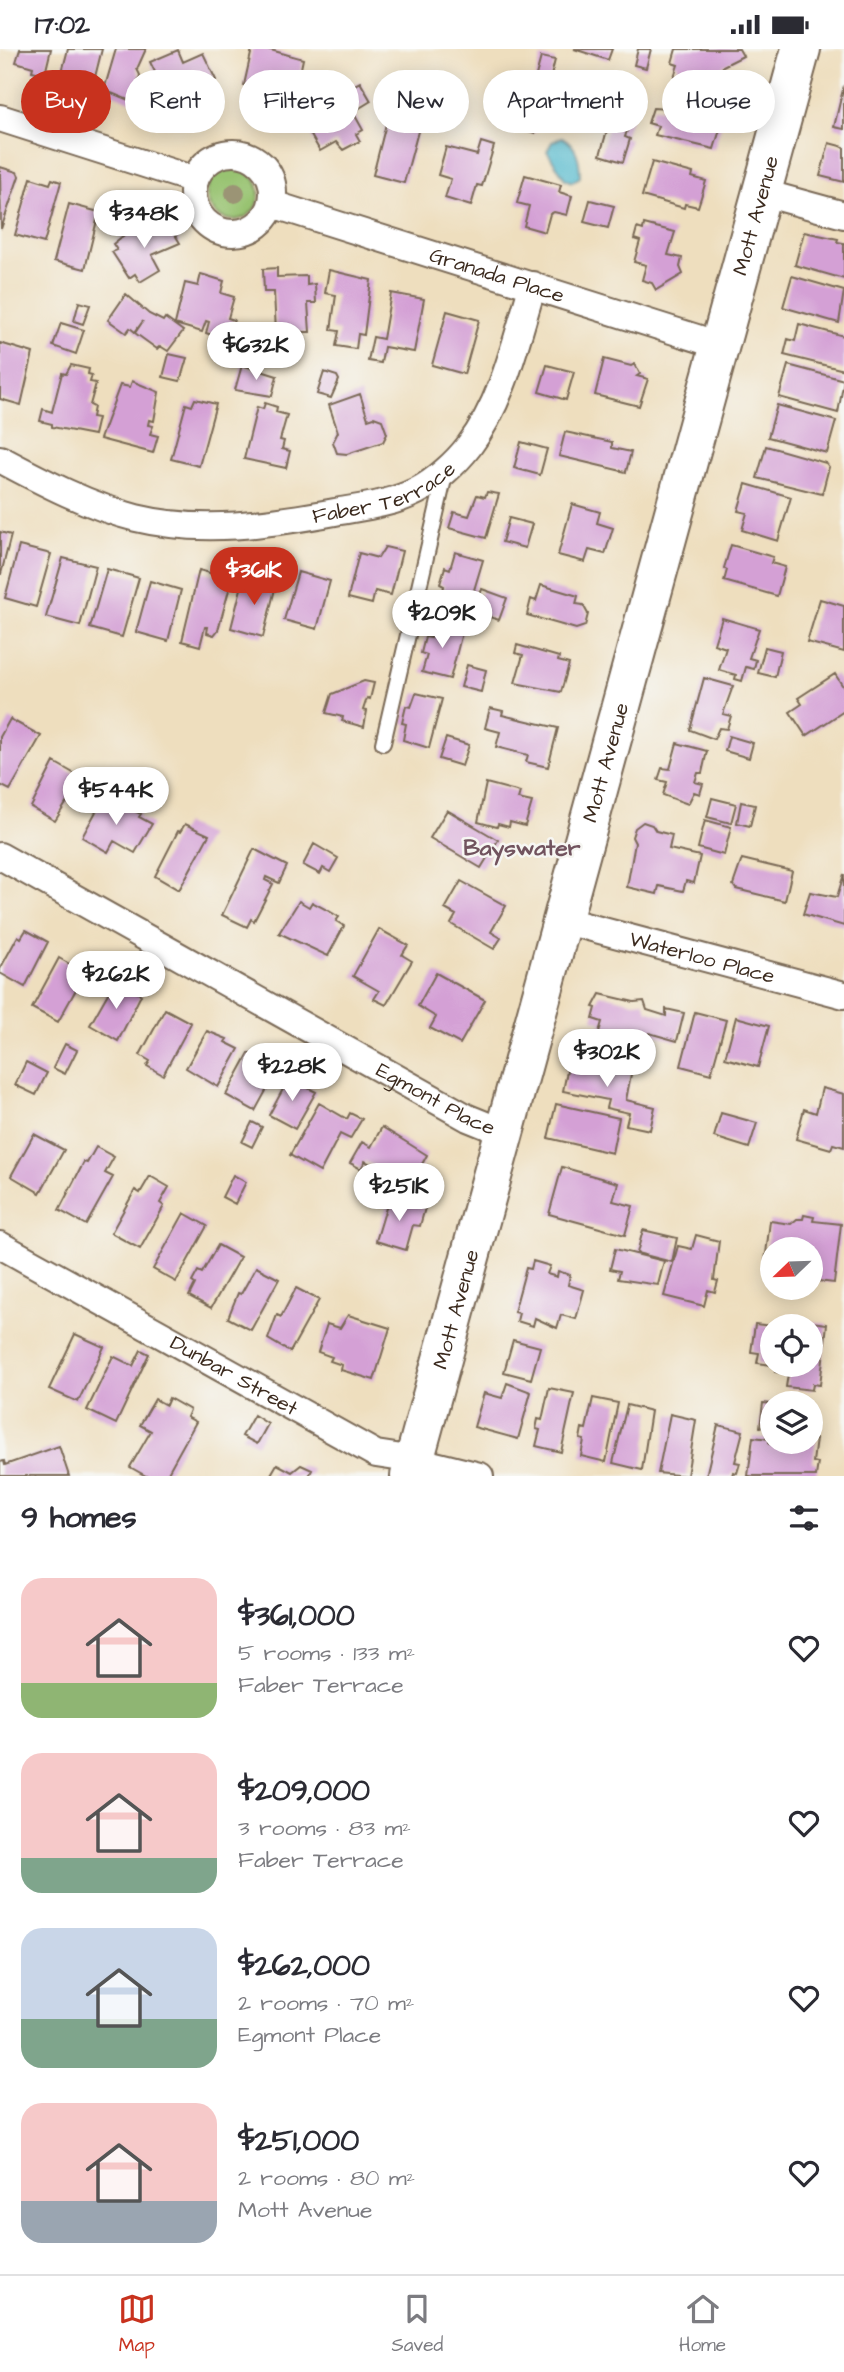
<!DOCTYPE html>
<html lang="en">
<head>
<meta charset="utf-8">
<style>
	body { margin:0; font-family:"Architects Daughter",sans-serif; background:#f2f2f3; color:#2b2b33; height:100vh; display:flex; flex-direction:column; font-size:26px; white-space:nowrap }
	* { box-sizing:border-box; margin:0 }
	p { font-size:23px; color:#7c7c81 }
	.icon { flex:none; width:38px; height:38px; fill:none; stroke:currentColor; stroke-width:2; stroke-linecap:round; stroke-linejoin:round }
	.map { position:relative; height:1427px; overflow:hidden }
	.sheet { display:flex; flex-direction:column; background:#fff; flex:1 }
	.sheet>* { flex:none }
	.guide { position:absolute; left:21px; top:21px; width:803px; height:63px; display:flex; gap:14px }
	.needle { width:46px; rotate:247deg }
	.controls { position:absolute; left:760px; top:1188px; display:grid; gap:14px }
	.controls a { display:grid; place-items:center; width:63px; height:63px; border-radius:50%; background:#fff; box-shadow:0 4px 18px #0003; font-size:35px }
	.price { position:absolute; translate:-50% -60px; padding:0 16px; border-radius:24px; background:#fff; color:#222; font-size:23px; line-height:46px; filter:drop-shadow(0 2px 4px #0008) }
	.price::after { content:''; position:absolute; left:50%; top:42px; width:21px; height:16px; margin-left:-10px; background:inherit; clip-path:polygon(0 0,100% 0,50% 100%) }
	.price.active { background:#c8321e; color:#fff }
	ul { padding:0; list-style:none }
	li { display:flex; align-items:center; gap:21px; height:175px; padding:0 21px }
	li span { display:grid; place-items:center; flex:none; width:196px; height:140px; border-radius:21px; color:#555 }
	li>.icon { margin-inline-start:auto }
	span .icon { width:84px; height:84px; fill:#fffc; stroke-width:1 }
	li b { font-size:30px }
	h2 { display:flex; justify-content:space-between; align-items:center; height:84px; padding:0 21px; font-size:30px }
	.pill { padding:0 24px; border-radius:32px; background:#fff; box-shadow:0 4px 18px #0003; font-size:24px; line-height:63px }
	.pill.active { background:#c8321e; color:#fff }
	.status { display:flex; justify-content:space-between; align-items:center; height:49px; padding:0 35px; background:#fff; direction:ltr }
	.status svg { height:19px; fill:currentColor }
	.tabs { display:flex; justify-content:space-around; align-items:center; height:98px; border-top:2px solid #e1e1e2; background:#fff; font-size:19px; color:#7c7c81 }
	.tabs a { display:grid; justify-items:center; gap:4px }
	.tabs .active { color:#c8321e }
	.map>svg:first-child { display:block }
	.green { fill:#98c371; stroke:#6a7648; stroke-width:2 }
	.water { fill:#4eb7cc; stroke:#447075; stroke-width:2 }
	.building { fill:#d4a0d5 }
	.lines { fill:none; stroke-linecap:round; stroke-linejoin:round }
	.lane-casing { stroke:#7a6956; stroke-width:18 }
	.street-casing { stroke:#7a6956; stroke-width:30 }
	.secondary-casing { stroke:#7a6956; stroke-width:42 }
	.lane { stroke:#fff; stroke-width:14 }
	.street { stroke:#fff; stroke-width:26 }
	.secondary { stroke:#fff; stroke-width:38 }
	.tree { fill:#9b9474 }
	.labels { text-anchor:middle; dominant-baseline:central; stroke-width:5; stroke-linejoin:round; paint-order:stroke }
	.street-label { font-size:21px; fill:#3b2a1e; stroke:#f6f6f2 }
	.neighbourhood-label { font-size:23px; font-weight:bold; fill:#71535e; stroke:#f6f6f2 }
</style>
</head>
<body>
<div class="status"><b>17:02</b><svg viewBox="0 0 49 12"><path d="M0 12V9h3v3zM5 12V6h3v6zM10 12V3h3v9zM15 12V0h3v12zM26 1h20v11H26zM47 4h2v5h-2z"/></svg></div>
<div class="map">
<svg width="844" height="1427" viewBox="0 0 844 1427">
	<rect width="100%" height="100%" fill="#f6f6f2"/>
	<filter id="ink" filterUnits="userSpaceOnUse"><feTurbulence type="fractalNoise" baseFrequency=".0143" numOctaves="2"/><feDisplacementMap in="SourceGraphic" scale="14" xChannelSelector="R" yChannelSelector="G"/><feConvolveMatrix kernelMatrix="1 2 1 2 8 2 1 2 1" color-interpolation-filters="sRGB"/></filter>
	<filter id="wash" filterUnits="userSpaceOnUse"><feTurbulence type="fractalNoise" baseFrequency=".00686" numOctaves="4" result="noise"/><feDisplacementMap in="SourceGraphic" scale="28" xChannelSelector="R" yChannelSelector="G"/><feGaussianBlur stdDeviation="1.57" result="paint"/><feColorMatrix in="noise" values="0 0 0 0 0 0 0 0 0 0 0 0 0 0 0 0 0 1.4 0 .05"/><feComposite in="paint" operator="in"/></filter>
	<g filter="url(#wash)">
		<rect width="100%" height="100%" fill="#eedebe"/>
		<!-- green -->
		<path class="green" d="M207 145a26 26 0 1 1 52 0a26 26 0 1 1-52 0Z"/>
		<!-- water -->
		<path class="water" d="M562 88C577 96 580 111 580 128L572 133 565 130 547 102 552 93Z"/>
		<g id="blocks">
			<!-- building -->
			<path class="building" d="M20 0H51L45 25 32 22 33 18 16 13Z
				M68 0H102L92 40 78 36 79 31 61 27Z
				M116 0H146L137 20 140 26 133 53 104 41Z
				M252 0H267L303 10 300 24 310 27 306 42 297 39 294 51 280 47 277 58 253 52 257 40 244 36Z
				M574 0H612L608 11Z
				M638 0H651L646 19 634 16Z
				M676 0H739L743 7 723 17 716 43 674 28 678 16 672 14Z
				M178 1 183 13 203 4 216 31 203 37 208 48 171 63 162 44 153 45 150 36 151 30 157 27 150 13Z
				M541 8 555 11 544 55 529 52Z
				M360 33 371 52 353 63 363 81 356 85 360 92 343 101 336 93 320 102 309 83 328 72 322 62 335 54 332 48Z
				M844 36V80L834 78Z
				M502 49 522 55 515 80 495 74Z
				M614 57 633 63 625 88 630 90 623 113 600 106Z
				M668 57 722 74 714 100 655 86 658 77 648 74 653 59 667 60Z
				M528 58 541 61 535 84 522 80Z
				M388 67 420 75 404 134 373 126Z
				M481 93 494 97 482 137 477 136 471 157 445 149 451 130 438 126 446 98 477 106Z
				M829 94 844 98V133L820 127Z
				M652 113 693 124 692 128 706 132 698 158 685 155 684 159 642 147Z
				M0 118 17 123 19 127 1 180Z
				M525 126 561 136 559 143 572 147 567 166 554 163 550 165 545 183 524 177 529 157 517 154Z
				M31 129 50 135 52 130 61 133 44 194 15 186Z
				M590 151 614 157 608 179 584 173Z
				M69 155 99 163 85 220 54 212Z
				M166 171 180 194 152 206 160 221 140 233 135 225 129 229 112 203 117 201 113 195 134 178 141 190Z
				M644 175 675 183 668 206 682 209 680 218 683 225 656 241 652 234 642 231 646 216 634 213 640 192 634 190 637 179 643 181Z
				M804 183 838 190 837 193 844 194V230L795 216Z
				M277 219V228L307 227V236L315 235 316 254H308L310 283H276L274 243H264L263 220Z
				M329 221 371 231 364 286 358 285 356 300 336 297 339 282 331 281 336 246 325 244Z
				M201 225 224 232 221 244 234 248 228 269 234 271 227 291 206 284 209 273 206 272 202 283 175 275 185 234 198 237Z
				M792 227 844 242 839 274 783 258Z
				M391 244 424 250 414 303 384 298 381 314 368 312 373 288 383 290Z
				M126 245 149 265 163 272 165 269 183 282 168 302 160 297 157 300 135 284 143 272 135 283 130 279 126 284 108 271Z
				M79 253 90 256 83 275 74 272Z
				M447 262 479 271 464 325 432 316Z
				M61 274 84 281 76 305 53 297Z
				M799 275 844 287V321L784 306 788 290 795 292Z
				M0 294 33 304 21 356 0 350Z
				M169 305 187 309 180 332 163 328Z
				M604 310 631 317 635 315 640 325 637 327 648 330 639 357 595 346Z
				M71 316 89 320 88 325 92 326 90 333 96 334 90 356 94 358 92 368 98 369 94 386 52 378V375L40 372 43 360 52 363 62 324 66 325Z
				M242 316 277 327 272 347 235 341Z
				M547 316 574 323 566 351 539 343Z
				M788 316 844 331 838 364 779 348Z
				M324 323 337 327 339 331 331 349 317 345Z
				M132 332 159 343 154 372 149 371 148 376 153 377 150 385 158 387 153 404 100 390 120 336 130 338Z
				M360 345 368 370 374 368 382 371 387 385 383 393 347 405 337 404 333 393 338 383 329 356Z
				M195 350 216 355 199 417 171 410 186 355 192 357Z
				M265 354 277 358 276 363 287 366 280 391 284 392 282 400 290 402 286 419 244 410 257 358 263 360Z
				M777 356 836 372 827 404 768 388Z
				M565 383 612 393V399L631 403 626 423 559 407Z
				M521 393 547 400 540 426 514 419Z
				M766 397 826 414 829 418 822 445 757 429Z
				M746 435 791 448 778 492 742 481 747 464 738 462Z
				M487 443 499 445 486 489 449 479 454 463 469 467 477 446 485 448Z
				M572 455 600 463 597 474 613 479 605 505 589 501 585 513 558 506Z
				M509 469 532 475 525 499 502 493Z
				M0 483 11 486 1 525H0Z
				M731 496 773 508 771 514 785 518 777 547 724 532 727 521 724 519Z
				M19 497 51 505 36 558 5 549Z
				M385 498 402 502 391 546 375 542 372 555 348 549 359 504 378 509Z
				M455 503 483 511 468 561 441 553 444 537 440 535 445 518 450 520Z
				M63 509 96 517 80 577 46 568Z
				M107 520 139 529 122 588 90 579Z
				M199 521 232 530 218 581 214 586 207 584 208 578H205L200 597 182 592Z
				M298 523 330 532 317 580 284 571Z
				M244 528 276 536 263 588 231 579Z
				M150 532 181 541 168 592 136 583Z
				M541 536 578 547 576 555 583 556 588 565 585 577 576 580 527 566 531 550 536 552Z
				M482 540 507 549 499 571 474 563Z
				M820 550 844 557V603L807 593Z
				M722 569 759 580 749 609 756 611 754 620 746 618 742 632 735 630 736 626 719 621 726 599 714 595Z
				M435 573 463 580 450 630 422 623 427 606 421 604 425 588 431 589Z
				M517 596 559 608 558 612 569 615 561 643 515 634 523 606 515 604Z
				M765 598 781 602 775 628 758 624Z
				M467 616 486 621 481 643 461 638Z
				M835 625 844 639V662L806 687 790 663 802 655 798 649Z
				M704 629 733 637 723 665 731 667 727 680 719 679 714 690 690 681Z
				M364 632 374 634 370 650 367 649 363 661 367 662 364 678 342 672 343 668 326 664 332 645Z
				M416 644 442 650 429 699 403 691 406 675 402 674 406 657 411 658Z
				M490 659 503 662 502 666 558 679 548 718 526 713 528 706 496 698 500 683 485 679Z
				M10 670 41 687 10 741 0 736V688Z
				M729 687 753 694 749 709 725 702Z
				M446 689 469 696 462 717 439 710Z
				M677 694 707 702 702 724H698L695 733 703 735 700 745 694 743 688 755 663 746 667 733 658 731 662 719 670 720Z
				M54 713 82 729 55 772 31 758Z
				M486 734 520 743 518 750 532 753 525 777 510 773 509 778 498 775 497 778 478 773Z
				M104 748 141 765 139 768 152 775 135 804 114 792 108 803 82 788Z
				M712 749 736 755 731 774 707 768Z
				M741 753 755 756 750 777 737 774Z
				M447 761 498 791 481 819 430 789Z
				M705 771 731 778 724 806 698 799Z
				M643 773 652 776 656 782 672 786 669 800 700 807 694 834 686 832 683 842 659 837 657 845 627 838 635 794 632 788 635 779Z
				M185 775 209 786 179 841 155 827 178 782 180 783Z
				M314 795 338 809 330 823 323 819 320 825 303 816Z
				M254 800 287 817 279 834 266 828 265 831 273 835 254 872 251 870 247 878 222 866Z
				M742 810 792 822 785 852 736 840 733 836Z
				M844 825V877L803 865 810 843 837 848Z
				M461 832 506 857 491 883 501 889 494 900 451 875 456 866 445 860Z
				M299 852 309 858 312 853 329 862 339 868 336 872 344 877 328 907 279 884Z
				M379 880 408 896 402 906 412 912 386 956 374 950 379 942 353 927Z
				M26 881 48 893 25 938 0 924V920L18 887 21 889Z
				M59 909 73 917 77 910 89 917 58 973 32 959Z
				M436 924 485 951 460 995 430 979 436 968 418 957Z
				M119 933 141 946 118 992 90 976 111 939 115 941Z
				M600 945 634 953 644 952 647 961 666 967V960L684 964 677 992 649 984 646 994 618 986 616 995 597 990 602 973 593 970 596 959 593 958Z
				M165 960 191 974 163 1026 147 1017 150 1012 140 1006Z
				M695 963 726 971 711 1025 681 1017Z
				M736 968 769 977 758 1018 725 1009Z
				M207 982 227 990 225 993 239 1000 218 1038 186 1019Z
				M65 995 77 1001 65 1025 53 1019Z
				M249 1004 278 1020 255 1062 226 1046Z
				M570 1007 632 1020 626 1051 655 1058 650 1081 626 1076 629 1064 606 1059 608 1051 563 1042Z
				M26 1013 47 1024 36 1046 15 1036Z
				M289 1029 316 1043 295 1080 269 1066Z
				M822 1039 844 1045V1098L833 1095 831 1100 796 1090 804 1060 816 1064Z
				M319 1054 347 1070 350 1064 362 1070 350 1090 340 1085 320 1123 290 1106Z
				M556 1055 619 1069 612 1104 548 1089Z
				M721 1064 757 1074 749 1099 714 1088Z
				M252 1073 262 1078 252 1098 242 1093Z
				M382 1078 427 1106 410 1137 393 1127 389 1134 378 1129 382 1121 365 1112 361 1120 350 1114 362 1093 371 1098Z
				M34 1085 64 1101 40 1144 11 1127Z
				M96 1098 114 1108 105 1124 113 1128 86 1176 59 1161 84 1113 87 1114Z
				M562 1118 618 1134 613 1152 633 1157 625 1186 549 1165Z
				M233 1126 246 1133 235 1155 222 1148Z
				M150 1127 169 1138 160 1154 164 1157 140 1200 111 1184 135 1141 140 1144Z
				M389 1149 425 1159 420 1177 413 1176 406 1201 376 1192Z
				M184 1164 207 1177 176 1233 153 1220Z
				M804 1166 814 1168 813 1172 841 1175 834 1234 810 1231V1200H772V1214L765 1213 770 1172 791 1175 797 1170H803Z
				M643 1181 677 1189 672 1213 637 1204Z
				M696 1186 719 1192 714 1231 718 1232 715 1243 708 1241 704 1257 664 1247 678 1197 692 1200Z
				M218 1196 240 1208 211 1259 189 1247 195 1235 192 1233 198 1222 202 1224Z
				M615 1200 664 1212 658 1236 618 1230 620 1222 610 1220Z
				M533 1212 550 1217 547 1225 557 1228 558 1222 570 1226 568 1236 584 1241 576 1270 561 1266 557 1279 535 1269 533 1277 517 1272 519 1264 514 1263 526 1219 531 1220Z
				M256 1218 279 1230 251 1281 228 1269 238 1244 241 1245Z
				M296 1239 319 1251 290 1303 268 1290 277 1266 281 1268Z
				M348 1266 390 1279 374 1331 341 1321 342 1316 330 1312 332 1308 318 1303 327 1275 340 1279Z
				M782 1269 827 1275 820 1336 813 1335 812 1341 786 1338 788 1325 775 1323 776 1316H810V1278H773Z
				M755 1275 772 1277V1316L757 1314 759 1304 751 1303Z
				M75 1285 104 1298 78 1353 49 1340Z
				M513 1291 540 1298 531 1330 504 1323Z
				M141 1301 149 1305 116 1375 87 1361 113 1307 133 1317Z
				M507 1334 531 1343 518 1390 474 1378 484 1344 502 1349Z
				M549 1339 574 1344 561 1403 536 1397 540 1381 536 1380 538 1370 542 1371Z
				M169 1349 190 1361 187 1368 196 1373 166 1427H146L130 1418 151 1382 140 1376 155 1350 166 1356Z
				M593 1349 618 1354 606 1413 581 1407 584 1391 580 1390 582 1379 586 1380Z
				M763 1354 772 1355V1380L760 1378Z
				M627 1356 651 1362 642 1421 613 1414Z
				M670 1365 696 1371 687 1427 658 1424Z
				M254 1366 268 1375 257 1395 242 1387Z
				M718 1376 743 1382 735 1413 740 1414 737 1424 733 1423 732 1427H706Z
				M753 1388 769 1390V1395L781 1397V1393L816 1390 813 1413 818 1414 816 1427H748Z
				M59 1397 69 1427H0V1413L4 1412 5 1416Z
				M277 1415 292 1423 301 1416 312 1421 309 1427H270Z"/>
		</g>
	</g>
	<g filter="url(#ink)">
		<use href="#blocks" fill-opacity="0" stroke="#7a6956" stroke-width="2"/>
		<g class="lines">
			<defs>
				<path id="lane" d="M383 694 445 426"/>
				<g id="street">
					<path d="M0 69 195 131"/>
					<circle cx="233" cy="144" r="40"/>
					<path d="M760 143 844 166"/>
					<path id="s1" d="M272 155 722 297"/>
					<path id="s2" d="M0 410C43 433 89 457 136 469 201 485 270 475 335 463 363 458 391 455 417 442 436 432 456 414 469 397 504 351 516 290 533 236"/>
					<path id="s3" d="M0 807 468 1069 505 1084"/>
					<path id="s4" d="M562 871 844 946"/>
					<path id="s5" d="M0 1196 376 1405 415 1411 480 1427"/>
				</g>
				<g id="secondary">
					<path id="s6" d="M410 1427 801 0"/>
				</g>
			</defs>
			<!-- lane casing -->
			<use href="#lane" class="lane-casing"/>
			<!-- street casing -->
			<use href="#street" class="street-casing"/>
			<!-- secondary casing -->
			<use href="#secondary" class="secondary-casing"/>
			<!-- lane -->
			<use href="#lane" class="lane"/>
			<!-- street -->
			<use href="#street" class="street"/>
			<!-- secondary -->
			<use href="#secondary" class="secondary"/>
		</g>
		<!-- trees -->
		<circle class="tree" cx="235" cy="144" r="10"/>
	</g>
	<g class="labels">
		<!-- street labels -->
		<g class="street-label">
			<text stroke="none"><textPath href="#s6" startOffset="1307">Mott Avenue</textPath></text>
			<text stroke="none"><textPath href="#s1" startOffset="236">Granada Place</textPath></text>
			<text stroke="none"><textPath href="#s2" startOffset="402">Faber Terrace</textPath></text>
			<text stroke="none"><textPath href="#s6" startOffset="740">Mott Avenue</textPath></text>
			<text stroke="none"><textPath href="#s4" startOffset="145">Waterloo Place</textPath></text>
			<text stroke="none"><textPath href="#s3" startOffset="499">Egmont Place</textPath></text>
			<text stroke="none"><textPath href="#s6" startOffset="173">Mott Avenue</textPath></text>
			<text stroke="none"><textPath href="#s5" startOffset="268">Dunbar Street</textPath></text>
		</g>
		<!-- neighbourhood labels -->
		<g class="neighbourhood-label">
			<text x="522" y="799">Bayswater</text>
		</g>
	</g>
</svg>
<div class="controls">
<a><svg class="needle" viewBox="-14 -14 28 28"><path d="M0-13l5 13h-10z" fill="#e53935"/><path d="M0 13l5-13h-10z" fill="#7c7c81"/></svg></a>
<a><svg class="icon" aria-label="locate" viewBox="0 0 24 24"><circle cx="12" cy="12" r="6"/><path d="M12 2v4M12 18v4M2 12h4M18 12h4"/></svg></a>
<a><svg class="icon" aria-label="layers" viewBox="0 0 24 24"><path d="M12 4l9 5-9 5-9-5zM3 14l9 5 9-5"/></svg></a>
</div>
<b class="price" style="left:144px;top:201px">$348K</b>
<b class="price" style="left:256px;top:333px">$632K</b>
<b class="price active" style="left:254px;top:558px">$361K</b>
<b class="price" style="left:442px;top:601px">$209K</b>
<b class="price" style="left:116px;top:778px">$544K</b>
<b class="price" style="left:116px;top:962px">$262K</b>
<b class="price" style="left:607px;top:1040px">$302K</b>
<b class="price" style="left:292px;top:1054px">$228K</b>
<b class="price" style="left:399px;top:1174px">$251K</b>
<div class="guide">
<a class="pill active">Buy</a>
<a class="pill">Rent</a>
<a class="pill">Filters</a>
<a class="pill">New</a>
<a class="pill">Apartment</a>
<a class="pill">House</a>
</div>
</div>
<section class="sheet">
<h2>9 homes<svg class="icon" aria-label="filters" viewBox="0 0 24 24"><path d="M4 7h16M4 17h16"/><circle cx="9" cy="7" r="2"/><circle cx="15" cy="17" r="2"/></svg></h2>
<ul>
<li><span style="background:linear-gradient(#f6c9c9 75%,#8fb573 0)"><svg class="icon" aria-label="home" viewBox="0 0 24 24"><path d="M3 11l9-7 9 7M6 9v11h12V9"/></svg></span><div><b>$361,000</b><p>5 rooms · 133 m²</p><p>Faber Terrace</p></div><svg class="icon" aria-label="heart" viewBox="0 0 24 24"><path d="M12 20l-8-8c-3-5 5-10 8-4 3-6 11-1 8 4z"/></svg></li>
<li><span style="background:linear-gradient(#f6c9c9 75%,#7fa58c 0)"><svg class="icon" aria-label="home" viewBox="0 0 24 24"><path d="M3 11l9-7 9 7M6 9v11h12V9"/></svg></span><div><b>$209,000</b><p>3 rooms · 83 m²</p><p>Faber Terrace</p></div><svg class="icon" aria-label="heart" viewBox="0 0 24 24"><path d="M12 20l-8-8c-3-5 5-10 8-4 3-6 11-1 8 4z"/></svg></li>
<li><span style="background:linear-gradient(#c9d6e8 65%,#7fa58c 0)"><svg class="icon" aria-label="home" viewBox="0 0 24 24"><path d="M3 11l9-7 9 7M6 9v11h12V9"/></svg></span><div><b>$262,000</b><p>2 rooms · 70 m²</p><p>Egmont Place</p></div><svg class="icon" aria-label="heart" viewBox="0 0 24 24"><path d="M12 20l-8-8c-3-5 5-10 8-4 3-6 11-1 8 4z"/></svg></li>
<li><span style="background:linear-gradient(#f6c9c9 70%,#9aa5b1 0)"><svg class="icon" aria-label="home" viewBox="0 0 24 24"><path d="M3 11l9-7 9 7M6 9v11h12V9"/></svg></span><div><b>$251,000</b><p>2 rooms · 80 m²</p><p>Mott Avenue</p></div><svg class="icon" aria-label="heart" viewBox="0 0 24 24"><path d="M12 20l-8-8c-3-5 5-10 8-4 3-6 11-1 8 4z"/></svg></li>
</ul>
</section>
<nav class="tabs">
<a class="active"><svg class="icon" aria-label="map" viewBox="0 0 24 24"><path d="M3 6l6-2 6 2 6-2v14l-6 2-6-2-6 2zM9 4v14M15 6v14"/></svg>Map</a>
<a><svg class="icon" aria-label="saved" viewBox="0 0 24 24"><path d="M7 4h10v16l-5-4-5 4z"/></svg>Saved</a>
<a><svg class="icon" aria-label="home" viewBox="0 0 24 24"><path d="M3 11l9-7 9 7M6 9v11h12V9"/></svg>Home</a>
</nav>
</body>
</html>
